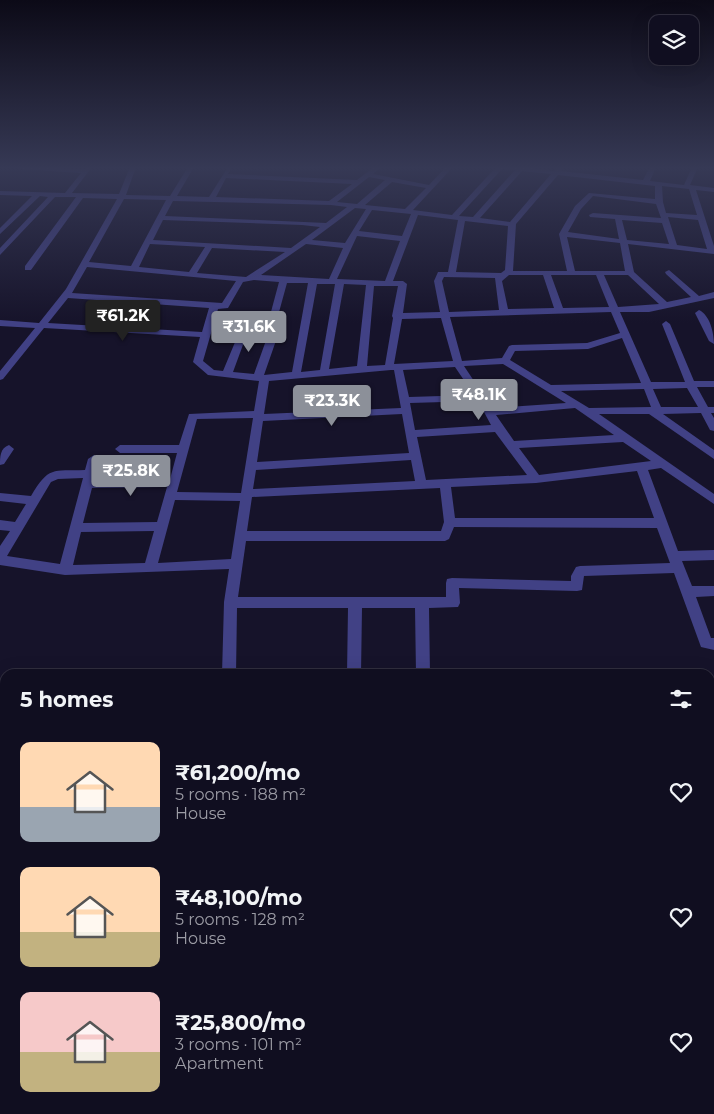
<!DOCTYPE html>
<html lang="en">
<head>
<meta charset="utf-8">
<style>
	body { margin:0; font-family:Montserrat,sans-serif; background:#1e1c2d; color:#f1f3f6; height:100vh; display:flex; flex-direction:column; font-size:19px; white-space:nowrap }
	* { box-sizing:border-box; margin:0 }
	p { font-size:16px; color:#9c9ca5 }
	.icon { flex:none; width:28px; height:28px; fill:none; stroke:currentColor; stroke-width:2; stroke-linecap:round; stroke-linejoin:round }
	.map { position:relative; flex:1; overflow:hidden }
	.sheet { position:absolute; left:0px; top:669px; width:715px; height:446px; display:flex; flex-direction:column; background:#100e20; border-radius:15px 15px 0 0; box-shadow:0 5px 20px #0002,0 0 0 1px #302e3e }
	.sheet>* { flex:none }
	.controls { position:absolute; left:649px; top:15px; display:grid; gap:10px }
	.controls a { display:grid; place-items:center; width:50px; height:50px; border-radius:10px; background:#100e20; box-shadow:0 5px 20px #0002,0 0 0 1px #302e3e; font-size:25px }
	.price { position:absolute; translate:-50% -42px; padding:0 11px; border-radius:5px; background:#8c9099; color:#fff; font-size:16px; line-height:32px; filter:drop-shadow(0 1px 2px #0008) }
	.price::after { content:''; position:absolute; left:50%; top:30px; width:15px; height:11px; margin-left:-8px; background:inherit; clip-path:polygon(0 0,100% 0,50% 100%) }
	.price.current { background:#222; color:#fff }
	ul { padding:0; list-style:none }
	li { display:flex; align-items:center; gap:15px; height:125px; padding:0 20px }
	li span { display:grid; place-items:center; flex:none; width:140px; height:100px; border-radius:10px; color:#555 }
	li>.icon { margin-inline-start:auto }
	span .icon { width:60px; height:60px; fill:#fffc; stroke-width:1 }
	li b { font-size:21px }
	h2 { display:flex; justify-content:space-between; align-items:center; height:60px; padding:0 20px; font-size:21px }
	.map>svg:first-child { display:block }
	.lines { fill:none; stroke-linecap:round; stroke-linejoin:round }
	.minor { fill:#414185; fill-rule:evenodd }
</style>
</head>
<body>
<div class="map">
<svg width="714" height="1114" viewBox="0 0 714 1114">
	<rect width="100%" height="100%" fill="#16132a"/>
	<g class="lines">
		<!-- minor -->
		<path class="minor" d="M18 167 84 169 92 167 72 193 119 194 130 167H136L126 195 170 196 188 167H194L177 196 209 197 228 167 231 169 228 174 357 180 374 167H381L373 174 429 185 446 167H453L413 210 452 215 496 167H525L554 171 557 167H564L561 171 643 180 650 167H656L650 181 684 185 692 167H698L690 185 714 188V192L696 190 714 246V254L628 244 634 272 667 302 691 297 666 274 665 272 669 270 699 296 714 292V298L649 312H620L651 382H685L662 324 666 321 670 324 694 381H714V387H697L708 407H714V413H711L714 418V431L710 430 701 413 663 414 714 450V459L649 414H599L714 494V504L661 468 648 470 678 551 714 550V560L682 561 692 586H714V596L696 597 711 638H714V650L701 647 674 573 584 576 582 590 577 591 459 588 460 603 458 607 429 608 430 674H416L415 608H362L361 674H347L348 608H237L236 674H222L224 602 229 569 65 575 0 565V546L10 531 0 530V520L15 522 26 504 0 501V493L31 496C49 466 52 471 85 470L88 459 94 455 100 459 94 480 170 479 177 453H120L115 449 120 445H179L189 414 254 411 259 381 208 375 193 362 200 337 44 328 3 379 0 380V371L35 328 0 326V320L39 323 66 289 117 199 83 198 31 270H25V266L76 197H55L0 255V248L48 197 40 196 0 234V228L32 196 0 195V191L65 193 81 173 21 169ZM502 169 515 170 473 217 459 216ZM522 171 551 174 510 222 480 218ZM558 175 655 186V199L589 193 575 206 559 234 567 271H513L516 224ZM369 177 385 180 357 204 337 202ZM226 178 352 184 329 201 216 197ZM392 182 426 188 405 209 365 205ZM662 186 689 189 697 215 666 213 663 202ZM593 196 656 204 661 218 593 213 589 215 590 217 615 219 619 239 568 232 581 209ZM124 199 166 200 131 266 89 262ZM173 201 331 205 347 207 326 223 165 216ZM355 208 366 209 345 243 312 240ZM372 210 411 214 402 236 359 231ZM418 215 458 220 448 272H438L434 281 440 312 403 313 407 284 403 281H393ZM668 217 698 220 707 249 677 245ZM163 220 302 225 320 227 291 248 153 240ZM622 220 662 223 669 244 627 240ZM465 221 508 226 505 270 501 273 456 272ZM357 236 400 241 385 281 337 279ZM567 237 620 243 625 271H575ZM150 244 205 247 189 272 139 267ZM306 244 343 248 329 279 261 275ZM212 248 285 252 246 277 197 273ZM87 267 236 281 222 303 72 293ZM509 275H543L554 308 508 309 502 281ZM551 275H596L609 307 563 308ZM604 275H628L659 304 618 307ZM444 277 495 278 499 310 449 312 442 281ZM254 280 279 282 268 323 269 332 254 374 233 372 251 323 247 320 243 323 223 371 214 370 203 361 218 309 228 308 243 282ZM287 283H308L292 372 264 375 279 332 276 323ZM317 284H335L320 370 301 372ZM344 284 366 285 357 366 329 369ZM374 286H398L392 316 393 318 385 365 367 366ZM68 298 209 308 202 332 48 323ZM611 312 620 333 587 343 512 345 509 346 502 358 462 361 450 317ZM441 318 453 361 394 364 402 319ZM622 338 641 383 551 385 510 360 515 351 588 349ZM503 364 566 403 492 408 464 366ZM455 367 474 395 409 397 403 370ZM391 370H394L401 408 264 414 269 381ZM687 388 698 407H661L653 389ZM644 389 651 407 589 408 561 391ZM478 401 491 425 415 430 410 403ZM575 408 614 435 514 441 496 415ZM402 414 409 453 257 462 263 421ZM253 418 241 493 177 492 197 419ZM495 432 527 475 426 480 417 437ZM623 442 651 461 539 475 519 448ZM411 460 415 481 253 489 256 470ZM637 471 654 518H455L451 487 536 483ZM83 478 60 564 7 556 51 482 58 479ZM167 487 157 522 83 523 92 488ZM440 488 444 522 441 531H247L252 497ZM175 500 240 501 231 559 158 563ZM454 527 657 528 670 563 580 566 576 567 571 576V581L452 578 447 579 446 583V597H238L246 541H445L449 539ZM154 531 145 563 73 565 81 532Z
			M699 310C710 315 714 333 714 344L709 341 695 313Z
			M9 445 14 449 4 464 0 465C0 457 0 448 9 445Z
			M5 829V859L0 862V831Z
			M88 1110H108L107 1114H87Z
			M275 1110H295L294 1114H274Z
			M489 1110H513L514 1114H490Z"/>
	</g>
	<!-- sky -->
	<linearGradient id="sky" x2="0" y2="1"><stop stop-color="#0c0a17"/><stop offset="0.52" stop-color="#363955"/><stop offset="1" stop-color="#363955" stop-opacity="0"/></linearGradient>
	<rect width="714" height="323" fill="url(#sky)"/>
</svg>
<div class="controls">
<a><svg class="icon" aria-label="layers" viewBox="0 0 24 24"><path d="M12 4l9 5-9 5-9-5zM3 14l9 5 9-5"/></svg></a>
</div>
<b class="price current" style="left:123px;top:342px">₹61.2K</b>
<b class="price" style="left:249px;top:353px">₹31.6K</b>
<b class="price" style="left:479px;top:421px">₹48.1K</b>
<b class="price" style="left:332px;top:427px">₹23.3K</b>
<b class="price" style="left:131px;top:497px">₹25.8K</b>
<section class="sheet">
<h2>5 homes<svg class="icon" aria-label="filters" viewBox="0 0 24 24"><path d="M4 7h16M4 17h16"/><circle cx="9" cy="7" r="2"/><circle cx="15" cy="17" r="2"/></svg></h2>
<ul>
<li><span style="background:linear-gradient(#ffd9b3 65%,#9aa5b1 0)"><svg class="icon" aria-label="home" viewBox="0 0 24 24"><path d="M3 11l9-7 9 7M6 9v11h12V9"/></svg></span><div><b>₹61,200/mo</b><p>5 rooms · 188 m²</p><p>House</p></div><svg class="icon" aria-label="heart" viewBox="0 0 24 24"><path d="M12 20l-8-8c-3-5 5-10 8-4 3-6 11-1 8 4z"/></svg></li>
<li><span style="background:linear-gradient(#ffd9b3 65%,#c2b280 0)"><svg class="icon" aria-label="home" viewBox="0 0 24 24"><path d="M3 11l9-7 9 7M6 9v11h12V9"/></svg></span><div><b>₹48,100/mo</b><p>5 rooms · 128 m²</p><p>House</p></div><svg class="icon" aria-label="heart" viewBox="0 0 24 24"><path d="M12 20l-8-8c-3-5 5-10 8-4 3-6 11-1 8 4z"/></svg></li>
<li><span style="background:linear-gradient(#f6c9c9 60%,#c2b280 0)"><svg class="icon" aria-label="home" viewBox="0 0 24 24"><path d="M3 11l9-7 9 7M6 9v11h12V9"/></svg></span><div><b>₹25,800/mo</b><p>3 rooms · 101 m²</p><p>Apartment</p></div><svg class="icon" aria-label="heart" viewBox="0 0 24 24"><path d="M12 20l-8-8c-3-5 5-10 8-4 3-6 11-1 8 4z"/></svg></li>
</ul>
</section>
</div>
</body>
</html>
